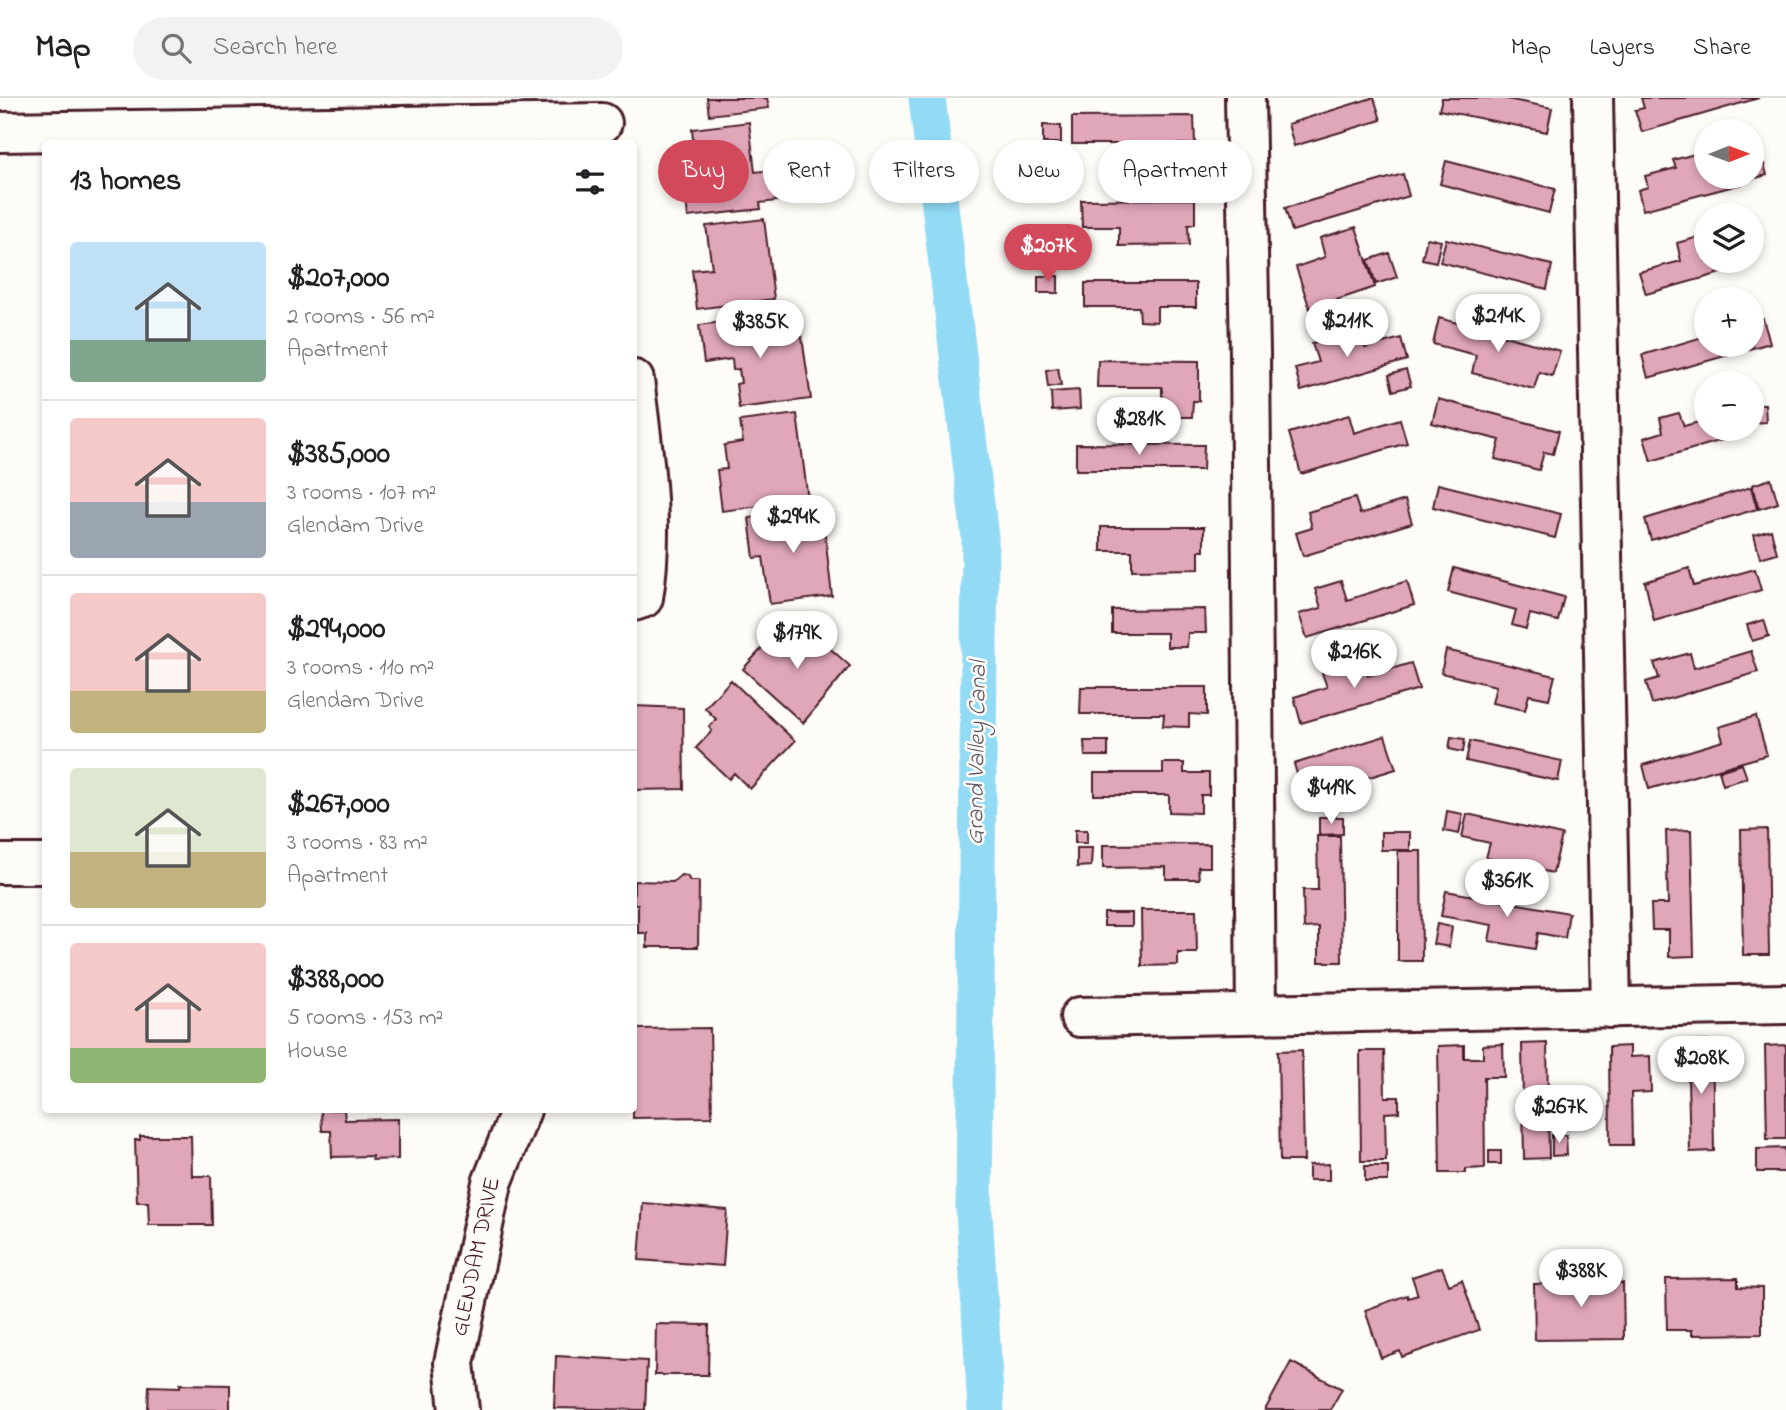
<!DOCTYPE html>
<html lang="en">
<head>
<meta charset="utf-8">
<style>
	body { margin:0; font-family:"Indie Flower",sans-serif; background:#f2f2f2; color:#202124; height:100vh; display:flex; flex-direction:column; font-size:26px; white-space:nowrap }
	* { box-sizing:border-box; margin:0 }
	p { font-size:23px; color:#757577 }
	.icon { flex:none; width:38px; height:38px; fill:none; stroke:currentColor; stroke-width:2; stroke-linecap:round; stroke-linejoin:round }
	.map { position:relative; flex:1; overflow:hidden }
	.drawer { position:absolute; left:42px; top:42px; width:595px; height:973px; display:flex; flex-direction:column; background:#fff; border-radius:7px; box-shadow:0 4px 10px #0003 }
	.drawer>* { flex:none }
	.banner { position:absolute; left:658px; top:42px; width:665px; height:63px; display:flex; gap:14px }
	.needle { width:46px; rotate:89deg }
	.tools { position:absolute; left:1694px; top:21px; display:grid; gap:14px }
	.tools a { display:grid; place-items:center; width:70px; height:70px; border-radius:50%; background:#fff; box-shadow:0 4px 10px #0003; font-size:35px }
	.price { position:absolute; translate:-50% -60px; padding:0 16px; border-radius:24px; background:#fff; color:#222; font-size:23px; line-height:46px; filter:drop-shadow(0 2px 4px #0008) }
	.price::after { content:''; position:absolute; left:50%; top:42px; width:21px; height:16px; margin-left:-10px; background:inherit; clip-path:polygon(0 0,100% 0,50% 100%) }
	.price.current { background:#d1495b; color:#fff }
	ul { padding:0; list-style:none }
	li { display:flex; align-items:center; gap:21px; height:175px; padding:0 28px }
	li+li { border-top:2px solid #e0e0e0 }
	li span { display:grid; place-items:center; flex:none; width:196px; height:140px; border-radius:7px; color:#555 }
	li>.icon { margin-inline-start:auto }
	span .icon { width:84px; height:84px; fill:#fffc; stroke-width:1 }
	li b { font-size:30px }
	h2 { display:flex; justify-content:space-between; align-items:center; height:84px; padding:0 28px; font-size:30px }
	.chip { padding:0 24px; border-radius:32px; background:#fff; box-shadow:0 4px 10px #0003; font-size:24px; line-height:63px }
	.chip.current { background:#d1495b; color:#fff }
	header { display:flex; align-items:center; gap:42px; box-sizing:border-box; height:98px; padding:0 35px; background:#fff; border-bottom:2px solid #e0e0e0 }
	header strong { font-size:33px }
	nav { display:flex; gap:38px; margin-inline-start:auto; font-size:24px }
	.search { width:490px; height:63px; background:#f2f2f2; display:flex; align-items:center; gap:18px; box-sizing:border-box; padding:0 24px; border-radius:38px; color:#757577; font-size:26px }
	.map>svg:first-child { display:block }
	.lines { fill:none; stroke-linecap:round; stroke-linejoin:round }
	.canal { stroke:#93dbf5; stroke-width:37 }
	.building { fill:#e0a7b9; stroke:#4a1f2b; stroke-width:2 }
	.minor-casing { stroke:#4a1f2b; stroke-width:44 }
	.minor { stroke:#fdfcf7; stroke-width:38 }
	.labels { text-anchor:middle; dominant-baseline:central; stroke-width:5; stroke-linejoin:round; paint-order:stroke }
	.street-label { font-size:23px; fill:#4a1f2b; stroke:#fdfcf7 }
	.water-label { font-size:24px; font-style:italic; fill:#605768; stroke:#fdfcf7 }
</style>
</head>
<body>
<header>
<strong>Map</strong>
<div class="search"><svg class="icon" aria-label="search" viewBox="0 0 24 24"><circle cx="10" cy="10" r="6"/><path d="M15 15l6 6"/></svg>Search here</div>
<nav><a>Map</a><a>Layers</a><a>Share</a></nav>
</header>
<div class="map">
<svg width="1786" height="1312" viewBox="0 0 1786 1312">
	<rect width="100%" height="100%" fill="#fdfcf7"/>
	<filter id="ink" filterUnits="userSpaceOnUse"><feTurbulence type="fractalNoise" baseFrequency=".0143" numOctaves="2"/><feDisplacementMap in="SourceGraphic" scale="14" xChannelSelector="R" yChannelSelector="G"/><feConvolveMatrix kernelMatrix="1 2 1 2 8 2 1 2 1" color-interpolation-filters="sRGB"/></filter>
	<g filter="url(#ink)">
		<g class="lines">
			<!-- canal -->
			<path class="canal" d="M927 0 980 439 974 1113 986 1312"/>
		</g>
		<!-- building -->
		<path class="building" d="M707 0H767L769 10 709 17Z
			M1372 0H1374L1381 22 1294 48 1288 26Z
			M1442 0H1502L1552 10 1547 34 1439 12Z
			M1641 0H1759L1642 34 1635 12 1644 10Z
			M1194 18 1195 46H1072V19Z
			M749 24 755 74 773 72 777 103 760 105 761 111 688 119 684 82 698 80 697 73 692 74 690 53 694 52 692 31Z
			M1043 27 1061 28V45H1043Z
			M1702 54 1706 79H1741L1742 86 1643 112 1638 92 1648 89 1645 78 1676 70 1673 62Z
			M1446 63 1555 91 1549 115 1440 86Z
			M1764 66 1767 77 1752 81V69Z
			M1403 76 1409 98 1292 133 1285 110Z
			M1195 101V126L1188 127 1189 147 1119 148V129H1082L1081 102Z
			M764 121 774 201 697 211 692 172 712 170 706 128Z
			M1356 129 1375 189 1310 211 1296 169 1325 159 1320 140Z
			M1706 137V163H1752V161L1753 166 1646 196 1639 174 1681 163 1677 145Z
			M1427 140 1441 143 1436 164 1422 161Z
			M1446 141 1552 167 1547 191 1440 164Z
			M1389 155 1397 179 1376 186 1368 162Z
			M1038 178H1058V195H1038Z
			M1085 185H1196V209H1157V224L1140 223 1139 209H1085Z
			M1439 220 1560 253 1552 278 1539 274 1534 291 1472 275 1476 257 1433 246Z
			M745 221 746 228 792 222 794 240 802 239 811 301 739 310 736 286 741 285 739 271 733 272 732 261 704 265 699 227Z
			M1763 221 1770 245 1648 280 1642 257 1706 238V247H1752V225Z
			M1359 231 1365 250 1401 240 1407 262 1301 293 1295 270 1318 264 1312 245Z
			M1098 262 1199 263V303H1193L1192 319H1136L1137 301H1162V289H1097Z
			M1058 270 1061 287 1048 289 1046 272Z
			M1406 272 1411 288 1393 293 1389 277Z
			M1079 292 1080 311 1052 313 1051 294Z
			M1438 301 1559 333 1553 356 1544 354 1539 372 1495 361 1500 342 1432 325Z
			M1752 306H1765L1766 324 1753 325Z
			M1679 315 1684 328 1706 322V331H1742L1743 336 1651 363 1644 340 1663 334 1660 320Z
			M797 316 808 402 722 413 717 372 727 371 724 347 743 344 740 323Z
			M1349 317 1354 335 1400 321 1407 345 1301 376 1289 335Z
			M1076 346 1204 347 1203 372H1076Z
			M1771 381 1778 405 1759 411 1752 387Z
			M1438 386 1561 416 1555 440 1433 409Z
			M1751 389 1757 411 1651 442 1645 421Z
			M1355 400 1360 416 1405 402 1412 425 1303 458 1296 435 1312 430 1308 414Z
			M822 411 832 498 770 506 763 459 754 460 749 420Z
			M1101 429H1204V453H1199V471L1132 472V453H1101Z
			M1771 432 1777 455 1760 460 1754 437Z
			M1454 470 1564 499 1558 523 1530 516 1526 531 1512 527 1516 512 1448 494Z
			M1689 470 1694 488 1755 471 1761 492 1654 523 1645 484Z
			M1341 483 1347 502 1407 483 1414 507 1307 540 1299 516 1321 510 1315 491Z
			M1205 511 1206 535H1188L1187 549H1167V535H1112V512Z
			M1764 522 1769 538 1752 543 1747 527Z
			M800 524 850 568 803 625 743 571 775 536 783 543Z
			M1446 552 1555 578 1549 601 1529 597 1525 612 1492 605 1496 588 1441 575Z
			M1751 553 1758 574 1652 606 1646 584 1659 580 1654 565 1690 555 1694 570Z
			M1364 563 1368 578 1411 565 1419 591 1301 625 1294 599 1327 589 1322 575Z
			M731 582 795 643 750 691 734 675 729 681 696 650 712 633 709 629 716 621 705 610Z
			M1081 589H1207V617L1189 616V629L1163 628 1164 616H1080Z
			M634 608 683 610 684 691 634 692Z
			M1756 618 1767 657 1649 691 1643 667 1723 643 1719 629Z
			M1385 638 1396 671 1304 699 1294 666Z
			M1451 639 1465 641 1463 654 1449 651Z
			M1084 643H1108V658H1085Z
			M1470 643 1562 663 1558 683 1466 663Z
			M1163 665H1184V675H1209V697H1201V715L1169 714V697H1094V675H1163Z
			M1742 666 1747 680 1723 687 1719 673Z
			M1447 713 1463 716 1459 736 1444 733Z
			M1467 716 1562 737 1553 775 1486 760 1490 745 1462 739Z
			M1319 719H1343V736L1319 737Z
			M1767 731 1769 857H1743L1741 732Z
			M1075 732H1087V745H1075Z
			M1691 732 1694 858 1669 859V832H1652L1651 806H1668L1666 733Z
			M1381 734H1410V752H1381Z
			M1317 738H1340L1342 864H1319V829L1304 830 1303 792H1318Z
			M1210 746V769H1198L1199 781H1166V769L1103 770V747Z
			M1077 750H1092L1091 768 1077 769Z
			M1398 753H1421L1422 863H1398Z
			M681 777 687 778 690 783H699L698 849H647V835H638V806H634V783L673 784Z
			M1446 793 1569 815 1565 840 1538 835 1535 851 1489 843 1492 827 1441 818Z
			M1141 812H1196L1197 855H1178V867L1142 868Z
			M1104 815H1132V828H1104Z
			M1437 826 1452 829 1449 849 1433 846Z
			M710 930 712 1019 633 1020 634 931Z
			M1712 943 1714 1053 1690 1054 1687 944Z
			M1547 945 1549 1060 1524 1061 1522 946Z
			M1503 946 1504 979H1484L1485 1070 1466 1071V1075H1440L1438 948 1464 947V960H1483V947Z
			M1786 947V1041H1767L1765 948Z
			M1630 948V959L1650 958 1651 994 1631 995 1632 1047H1610L1609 949Z
			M1302 952 1304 1063H1280L1278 953Z
			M1360 953H1384L1385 999H1399V1014L1385 1015 1386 1063H1361Z
			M321 1012H344L345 1022 398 1021V1061L372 1062V1058L332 1059 331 1033H322Z
			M1552 1037H1566L1567 1057 1552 1058Z
			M140 1038H191L192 1078H211L212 1127H149L148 1104H137L135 1042H140Z
			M1785 1050 1786 1074H1757V1051Z
			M1489 1053H1501V1066H1489Z
			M1329 1066V1082H1309V1067Z
			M1365 1068H1388V1083H1365Z
			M643 1105 727 1112 723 1168 639 1162Z
			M1442 1169 1449 1187 1462 1182 1479 1232 1402 1259 1400 1253 1381 1260 1365 1212 1407 1197 1408 1200 1418 1197 1412 1179Z
			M1588 1173H1620V1185H1623L1624 1241 1535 1242 1534 1186 1588 1185Z
			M1738 1180V1189L1762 1190V1236L1692 1237V1232H1667L1666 1181Z
			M656 1226 709 1227 708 1277H655Z
			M556 1258 647 1263 645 1312 554 1310Z
			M1291 1264 1342 1291 1330 1312H1265Z
			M180 1286 230 1287V1312H148L149 1288 180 1289Z"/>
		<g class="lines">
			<defs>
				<g id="minor">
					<path d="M1245 0 1250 255 1256 915"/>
					<path d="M1593 0 1611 910"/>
					<path d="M0 34 602 25"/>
					<path d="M634 282C643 355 655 427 643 500L634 503"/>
					<path d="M0 766H46"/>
					<path d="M1080 919 1786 906"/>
					<path id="s1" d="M459 1312 454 1265 492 1085 521 1012"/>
				</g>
			</defs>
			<!-- minor casing -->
			<use href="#minor" class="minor-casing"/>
			<!-- minor -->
			<use href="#minor" class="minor"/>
		</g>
	</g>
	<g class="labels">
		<!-- street labels -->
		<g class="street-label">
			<text stroke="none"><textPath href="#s1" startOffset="156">GLENDAM DRIVE</textPath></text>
		</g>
		<!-- water labels -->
		<g class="water-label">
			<text transform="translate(978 655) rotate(-89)">Grand Valley Canal</text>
		</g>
	</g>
</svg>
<div class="tools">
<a><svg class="needle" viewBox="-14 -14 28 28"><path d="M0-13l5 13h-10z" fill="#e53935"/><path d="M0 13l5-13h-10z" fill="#757577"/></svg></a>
<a><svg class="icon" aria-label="layers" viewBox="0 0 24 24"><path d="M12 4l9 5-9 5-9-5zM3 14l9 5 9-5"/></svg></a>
<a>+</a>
<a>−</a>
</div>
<b class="price current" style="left:1048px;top:186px">$207K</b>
<b class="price" style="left:1498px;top:256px">$214K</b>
<b class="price" style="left:1347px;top:261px">$211K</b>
<b class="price" style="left:760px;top:262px">$385K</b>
<b class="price" style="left:1139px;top:359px">$281K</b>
<b class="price" style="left:793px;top:457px">$294K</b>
<b class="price" style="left:797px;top:573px">$179K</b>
<b class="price" style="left:1354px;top:592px">$216K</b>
<b class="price" style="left:1331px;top:728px">$419K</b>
<b class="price" style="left:1507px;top:821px">$361K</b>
<b class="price" style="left:1701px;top:998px">$208K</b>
<b class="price" style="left:1559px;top:1047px">$267K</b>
<b class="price" style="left:1581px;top:1211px">$388K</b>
<div class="banner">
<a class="chip current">Buy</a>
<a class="chip">Rent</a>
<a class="chip">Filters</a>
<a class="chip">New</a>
<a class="chip">Apartment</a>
</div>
<section class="drawer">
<h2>13 homes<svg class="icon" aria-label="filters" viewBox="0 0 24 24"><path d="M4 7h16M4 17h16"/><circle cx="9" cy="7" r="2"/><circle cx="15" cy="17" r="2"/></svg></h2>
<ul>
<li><span style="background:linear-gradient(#bfe0f5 70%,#7fa58c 0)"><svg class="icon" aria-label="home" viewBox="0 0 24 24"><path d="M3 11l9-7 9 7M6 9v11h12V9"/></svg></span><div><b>$207,000</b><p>2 rooms · 56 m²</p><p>Apartment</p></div></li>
<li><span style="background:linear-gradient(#f6c9c9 60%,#9aa5b1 0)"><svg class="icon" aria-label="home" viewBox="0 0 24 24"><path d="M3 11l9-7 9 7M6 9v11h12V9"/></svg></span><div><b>$385,000</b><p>3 rooms · 107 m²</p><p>Glendam Drive</p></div></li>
<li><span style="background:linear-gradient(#f6c9c9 70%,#c2b280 0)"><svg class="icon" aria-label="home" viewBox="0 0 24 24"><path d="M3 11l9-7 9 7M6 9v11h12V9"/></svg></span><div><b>$294,000</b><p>3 rooms · 110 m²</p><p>Glendam Drive</p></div></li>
<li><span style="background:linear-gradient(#dfe7d0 60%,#c2b280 0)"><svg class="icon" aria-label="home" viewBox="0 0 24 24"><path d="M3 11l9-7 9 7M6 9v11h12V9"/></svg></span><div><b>$267,000</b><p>3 rooms · 83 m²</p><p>Apartment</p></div></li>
<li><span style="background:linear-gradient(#f6c9c9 75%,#8fb573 0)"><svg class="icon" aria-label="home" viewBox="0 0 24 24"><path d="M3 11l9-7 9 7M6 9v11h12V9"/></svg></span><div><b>$388,000</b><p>5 rooms · 153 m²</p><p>House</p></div></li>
</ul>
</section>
</div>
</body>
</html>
